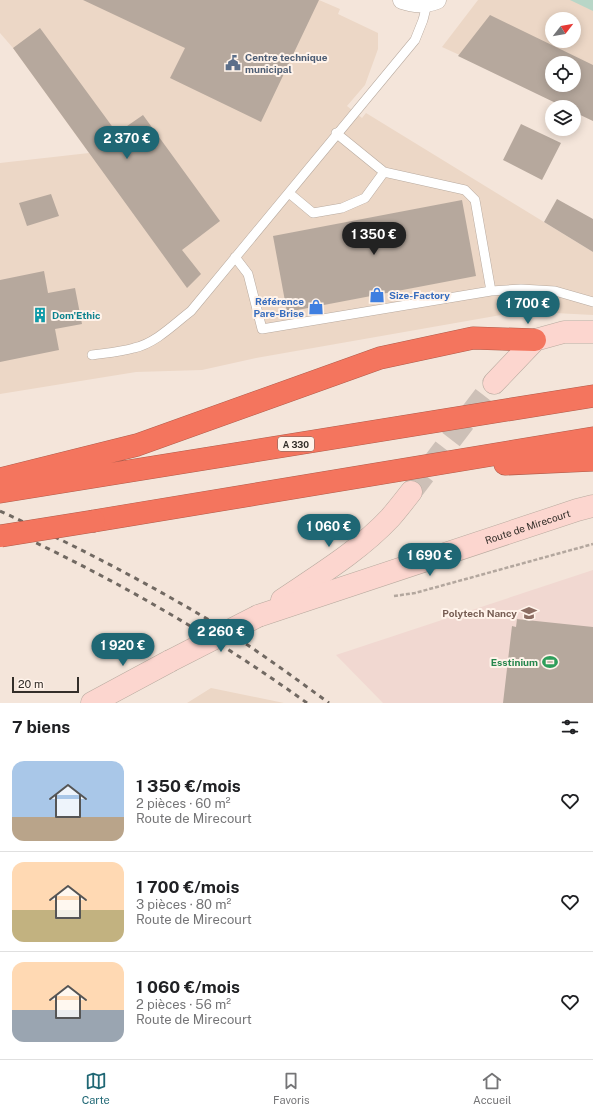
<!DOCTYPE html>
<html lang="fr">
<head>
<meta charset="utf-8">
<style>
	body { margin:0; font-family:"Public Sans",sans-serif; background:#f2f2f2; color:#202124; height:100vh; display:flex; flex-direction:column; font-size:15px; white-space:nowrap }
	* { box-sizing:border-box; margin:0 }
	p { font-size:13px; color:#757577 }
	.icon { flex:none; width:22px; height:22px; fill:none; stroke:currentColor; stroke-width:2; stroke-linecap:round; stroke-linejoin:round }
	.map { position:relative; height:703px; overflow:hidden }
	.sheet { display:flex; flex-direction:column; background:#fff; flex:1 }
	.sheet>* { flex:none }
	.needle { width:26px; rotate:59deg }
	.controls { position:absolute; left:545px; top:12px; display:grid; gap:8px }
	.controls a { display:grid; place-items:center; width:36px; height:36px; border-radius:50%; background:#fff; box-shadow:0 2px 10px #0003; font-size:20px }
	.scale { position:absolute; left:12px; bottom:10px; width:67px; box-sizing:border-box; padding-left:4px; border:2px solid #332e29; border-top:0; font-size:11px; line-height:14px; white-space:nowrap; color:#332e29; -webkit-text-stroke:3px #fff3ea; paint-order:stroke }
	.price { position:absolute; translate:-50% -34px; padding:0 9px; border-radius:14px; background:#1f6774; color:#fff; font-size:13px; line-height:26px; filter:drop-shadow(0 1px 2px #0008) }
	.price::after { content:''; position:absolute; left:50%; top:24px; width:12px; height:9px; margin-left:-6px; background:inherit; clip-path:polygon(0 0,100% 0,50% 100%) }
	.price.on { background:#222; color:#fff }
	ul { padding:0; list-style:none }
	li { display:flex; align-items:center; gap:12px; height:100px; padding:0 12px }
	li+li { border-top:1px solid #e0e0e0 }
	li span { display:grid; place-items:center; flex:none; width:112px; height:80px; border-radius:12px; color:#555 }
	li>.icon { margin-inline-start:auto }
	span .icon { width:48px; height:48px; fill:#fffc; stroke-width:1 }
	li b { font-size:17px }
	h2 { display:flex; justify-content:space-between; align-items:center; height:48px; padding:0 12px; font-size:17px }
	.menu { display:flex; justify-content:space-around; align-items:center; height:56px; border-top:1px solid #e0e0e0; background:#fff; font-size:11px; color:#757577 }
	.menu a { display:grid; justify-items:center; gap:2px }
	.menu .on { color:#1f6774 }
	.map>svg:first-child { display:block }
	.built { fill:#ecd7c6; fill-rule:evenodd }
	.education { fill:#f1d8d1 }
	.green { fill:#b8d6c7 }
	.building { fill:#b6a89d; fill-rule:evenodd }
	.lines { fill:none; stroke-linecap:round; stroke-linejoin:round }
	.secondary-tunnel { stroke:#cdc0b7; stroke-width:22; stroke-dasharray:22 11; stroke-linecap:butt }
	.service-casing { stroke:#b8aa9f; stroke-width:10 }
	.minor-casing { stroke:#b8aa9f; stroke-width:19 }
	.secondary-casing { stroke:#b8aa9f; stroke-width:23 }
	.motorway-casing { stroke:#b05c4b; stroke-width:23 }
	.path { stroke:#b3a79e; stroke-width:2.5; stroke-dasharray:4 2; stroke-linecap:butt }
	.service { stroke:#fff; stroke-width:9 }
	.minor { stroke:#fff; stroke-width:18 }
	.secondary { stroke:#fcd6cf; stroke-width:22 }
	.motorway { stroke:#f4755e; stroke-width:22 }
	.rail { stroke:#716962; stroke-width:3; stroke-dasharray:5 5; stroke-linecap:butt }
	.secondary-bridge-casing { stroke:#b8aa9f; stroke-width:23; stroke-linecap:butt }
	.motorway-bridge-casing { stroke:#b05c4b; stroke-width:23; stroke-linecap:butt }
	.secondary-bridge { stroke:#fcd6cf; stroke-width:22 }
	.motorway-bridge { stroke:#f4755e; stroke-width:22 }
	.labels { text-anchor:middle; dominant-baseline:central; stroke-width:4; stroke-linejoin:round; paint-order:stroke }
	.shield { fill:#fff3ea; stroke:#706963; stroke-width:1 }
	.shield-label { font-size:9px; font-weight:bold; fill:#332e29 }
	.service-label { font-size:10px; font-weight:bold; fill:#4e5e75; stroke:#fff3ea; text-anchor:start }
	.shop-label { font-size:10px; font-weight:bold; fill:#366cbe; stroke:#fff3ea; text-anchor:start }
	.culture-label { font-size:10px; font-weight:bold; fill:#0d838f; stroke:#fff3ea; text-anchor:start }
	.street-label { font-size:10px; fill:#332e29; stroke:#fff3ea }
	.education-label { font-size:10px; font-weight:bold; fill:#785e54; stroke:#fff3ea; text-anchor:end }
	.leisure-label { font-size:10px; font-weight:bold; fill:#27864d; stroke:#fff3ea; text-anchor:end }
</style>
</head>
<body>
<div class="map">
<svg width="593" height="703" viewBox="0 0 593 703">
	<rect width="100%" height="100%" fill="#f4e5da"/>
	<!-- built -->
	<path class="built" d="M0 0H319L340 9 338 14 378 33V49L365 85 347 106 362 118 366 113 593 252V315L555 313 501 315 256 358 202 370 136 372 0 394V163L89 153 13 48 0 33Z
		M478 0H593V121L574 107 442 47ZM552 19H574V41H552ZM552 63H574V85H552Z
		M211 688 284 703H187Z"/>
	<!-- education -->
	<path class="education" d="M593 570V703H383L336 655Z"/>
	<!-- green -->
	<path class="green" d="M570 0H593V11Z"/>
	<!-- building -->
	<path class="building" d="M83 0H319L261 122 170 78 185 48Z
		M490 15 593 65V121L574 112V107H564L458 56ZM552 63H574V85H552Z
		M40 28 117 133 143 115 220 221 182 250 201 274 187 288 13 48Z
		M521 124 561 143 542 180 503 160Z
		M51 194 59 216 27 226 19 203Z
		M557 199 593 219V252L544 222Z
		M462 200 476 276 287 312 273 236Z
		M44 271 48 293 75 288 82 324 55 329 59 350 0 362V280Z
		M517 619 593 627V703H503L512 626 516 627Z"/>
	<g class="lines">
		<!-- secondary-tunnel -->
		<path class="secondary-tunnel" d="M411 492 494 383"/>
		<defs>
			<path id="service" d="M289 193 313 213 342 208 365 198 384 172 336 133
				M235 257 248 274 262 329 491 291 475 200 465 190 384 172
				M491 291 521 289 555 291 593 302
				M92 355C106 353 120 352 134 348 156 343 174 324 191 311L415 40 423 20 427 4"/>
			<path id="minor" d="M402 0C414 4 424 5 437 0"/>
			<g id="secondary">
				<path d="M494 383 535 340 564 332H593"/>
				<path d="M282 600C319 575 359 551 390 518 397 510 404 501 411 492"/>
				<path id="s1" d="M258 616 577 510 593 506"/>
				<path d="M92 703 170 661"/>
			</g>
			<path id="motorway" d="M505 464 593 460
				M0 479 137 445 380 358 473 338 535 340
				M0 492 593 396
				M94 521 593 438"/>
		</defs>
		<!-- service casing -->
		<use href="#service" class="service-casing"/>
		<!-- minor casing -->
		<use href="#minor" class="minor-casing"/>
		<!-- secondary casing -->
		<use href="#secondary" class="secondary-casing"/>
		<!-- motorway casing -->
		<use href="#motorway" class="motorway-casing"/>
		<!-- path -->
		<path class="path" d="M394 596 415 593 593 544"/>
		<!-- service -->
		<use href="#service" class="service"/>
		<!-- minor -->
		<use href="#minor" class="minor"/>
		<!-- secondary -->
		<use href="#secondary" class="secondary"/>
		<!-- motorway -->
		<use href="#motorway" class="motorway"/>
		<!-- rail -->
		<path class="rail" d="M0 511C70 543 138 578 204 617 247 643 288 673 329 703
			M0 526C108 575 211 634 307 703"/>
		<defs>
			<path id="secondary-bridge" d="M170 661 258 616"/>
			<path id="motorway-bridge" d="M1 536 94 521"/>
		</defs>
		<!-- secondary-bridge casing -->
		<use href="#secondary-bridge" class="secondary-bridge-casing"/>
		<!-- motorway-bridge casing -->
		<use href="#motorway-bridge" class="motorway-bridge-casing"/>
		<!-- secondary-bridge -->
		<use href="#secondary-bridge" class="secondary-bridge"/>
		<!-- motorway-bridge -->
		<use href="#motorway-bridge" class="motorway-bridge"/>
	</g>
	<!-- icons -->
	<defs>
		<symbol id="civic-bare" viewBox="-9 -9 18 18"><path d="M-.6-6.5H3V-4.5H.6V-3L4-1V1h2V6H-6V1h2V-1L-.6-3ZM-1.2 2.5V6h2.4V2.5Z" fill="#5c6f8a" stroke="#fff3ea" stroke-width="2.5" paint-order="stroke"/></symbol>
		<symbol id="shop-bare" viewBox="-9 -9 18 18"><path d="M-5-2.5h2.3a2.7 3.5 0 0 1 5.4 0H5L5.5 6h-11ZM-1.5-2.5h3a1.5 2.3 0 0 0-3 0Z" fill="#3f7fe0" stroke="#fff3ea" stroke-width="2.5" paint-order="stroke"/></symbol>
		<symbol id="building-bare" viewBox="-9 -9 18 18"><path d="M-4-6H4V6H1V3H-1V6H-4ZM-2.5-4.3h1.7v1.8h-1.7ZM.8-4.3h1.7v1.8H.8ZM-2.5-1h1.7V.8h-1.7ZM.8-1h1.7V.8H.8Z" fill="#0f9aa8" stroke="#fff3ea" stroke-width="2.5" paint-order="stroke"/></symbol>
		<symbol id="university-bare" viewBox="-9 -9 18 18"><path d="M0-5L7-2L0 1L-7-2ZM-4 1L0 2.5L4 1V4Q0 6-4 4Z" fill="#8d6e63" stroke="#fff3ea" stroke-width="2.5" paint-order="stroke"/></symbol>
		<symbol id="stadium-bare" viewBox="-9 -9 18 18"><path d="M0-5a6.5 5 0 1 0 0 10a6.5 5 0 1 0 0-10ZM-3.5-1.8h7v3.6h-7Z" fill="#2e9e5b" stroke="#fff3ea" stroke-width="2.5" paint-order="stroke"/></symbol>
	</defs>
	<g fill-rule="evenodd">
		<use href="#civic-bare" x="222" y="52" width="22" height="22"/>
		<use href="#shop-bare" x="366" y="284" width="22" height="22"/>
		<use href="#shop-bare" x="305" y="296" width="22" height="22"/>
		<use href="#building-bare" x="29" y="304" width="22" height="22"/>
		<use href="#university-bare" x="518" y="602" width="22" height="22"/>
		<use href="#stadium-bare" x="539" y="651" width="22" height="22"/>
	</g>
	<g class="labels">
		<!-- shield labels -->
		<rect class="shield" x="278" y="437" width="36" height="14" rx="3"/>
		<g class="shield-label">
			<text x="296" y="444">A 330</text>
		</g>
		<!-- service labels -->
		<g class="service-label">
			<text x="245" y="57">Centre technique<tspan x="245" dy="12">municipal</tspan></text>
		</g>
		<!-- shop labels -->
		<g class="shop-label">
			<text x="389" y="295">Size-Factory</text>
			<text x="304" y="301" text-anchor="end">Référence<tspan x="304" dy="12">Pare-Brise</tspan></text>
		</g>
		<!-- culture labels -->
		<g class="culture-label">
			<text x="52" y="315">Dom'Ethic</text>
		</g>
		<!-- street labels -->
		<g class="street-label">
			<text stroke="none"><textPath href="#s1" startOffset="284">Route de Mirecourt</textPath></text>
		</g>
		<!-- education labels -->
		<g class="education-label">
			<text x="517" y="613">Polytech Nancy</text>
		</g>
		<!-- leisure labels -->
		<g class="leisure-label">
			<text x="538" y="662">Esstinium</text>
		</g>
	</g>
</svg>
<div class="controls">
<a><svg class="needle" viewBox="-14 -14 28 28"><path d="M0-13l5 13h-10z" fill="#e53935"/><path d="M0 13l5-13h-10z" fill="#757577"/></svg></a>
<a><svg class="icon" aria-label="locate" viewBox="0 0 24 24"><circle cx="12" cy="12" r="6"/><path d="M12 2v4M12 18v4M2 12h4M18 12h4"/></svg></a>
<a><svg class="icon" aria-label="layers" viewBox="0 0 24 24"><path d="M12 4l9 5-9 5-9-5zM3 14l9 5 9-5"/></svg></a>
</div>
<div class="scale">20 m</div>
<b class="price" style="left:127px;top:160px">2 370 €</b>
<b class="price on" style="left:374px;top:256px">1 350 €</b>
<b class="price" style="left:528px;top:325px">1 700 €</b>
<b class="price" style="left:329px;top:548px">1 060 €</b>
<b class="price" style="left:430px;top:577px">1 690 €</b>
<b class="price" style="left:221px;top:653px">2 260 €</b>
<b class="price" style="left:123px;top:667px">1 920 €</b>
</div>
<section class="sheet">
<h2>7 biens<svg class="icon" aria-label="filters" viewBox="0 0 24 24"><path d="M4 7h16M4 17h16"/><circle cx="9" cy="7" r="2"/><circle cx="15" cy="17" r="2"/></svg></h2>
<ul>
<li><span style="background:linear-gradient(#a9c7e8 70%,#b9a48a 0)"><svg class="icon" aria-label="home" viewBox="0 0 24 24"><path d="M3 11l9-7 9 7M6 9v11h12V9"/></svg></span><div><b>1 350 €/mois</b><p>2 pièces · 60 m²</p><p>Route de Mirecourt</p></div><svg class="icon" aria-label="heart" viewBox="0 0 24 24"><path d="M12 20l-8-8c-3-5 5-10 8-4 3-6 11-1 8 4z"/></svg></li>
<li><span style="background:linear-gradient(#ffd9b3 60%,#c2b280 0)"><svg class="icon" aria-label="home" viewBox="0 0 24 24"><path d="M3 11l9-7 9 7M6 9v11h12V9"/></svg></span><div><b>1 700 €/mois</b><p>3 pièces · 80 m²</p><p>Route de Mirecourt</p></div><svg class="icon" aria-label="heart" viewBox="0 0 24 24"><path d="M12 20l-8-8c-3-5 5-10 8-4 3-6 11-1 8 4z"/></svg></li>
<li><span style="background:linear-gradient(#ffd9b3 60%,#9aa5b1 0)"><svg class="icon" aria-label="home" viewBox="0 0 24 24"><path d="M3 11l9-7 9 7M6 9v11h12V9"/></svg></span><div><b>1 060 €/mois</b><p>2 pièces · 56 m²</p><p>Route de Mirecourt</p></div><svg class="icon" aria-label="heart" viewBox="0 0 24 24"><path d="M12 20l-8-8c-3-5 5-10 8-4 3-6 11-1 8 4z"/></svg></li>
</ul>
</section>
<nav class="menu">
<a class="on"><svg class="icon" aria-label="map" viewBox="0 0 24 24"><path d="M3 6l6-2 6 2 6-2v14l-6 2-6-2-6 2zM9 4v14M15 6v14"/></svg>Carte</a>
<a><svg class="icon" aria-label="saved" viewBox="0 0 24 24"><path d="M7 4h10v16l-5-4-5 4z"/></svg>Favoris</a>
<a><svg class="icon" aria-label="home" viewBox="0 0 24 24"><path d="M3 11l9-7 9 7M6 9v11h12V9"/></svg>Accueil</a>
</nav>
</body>
</html>
